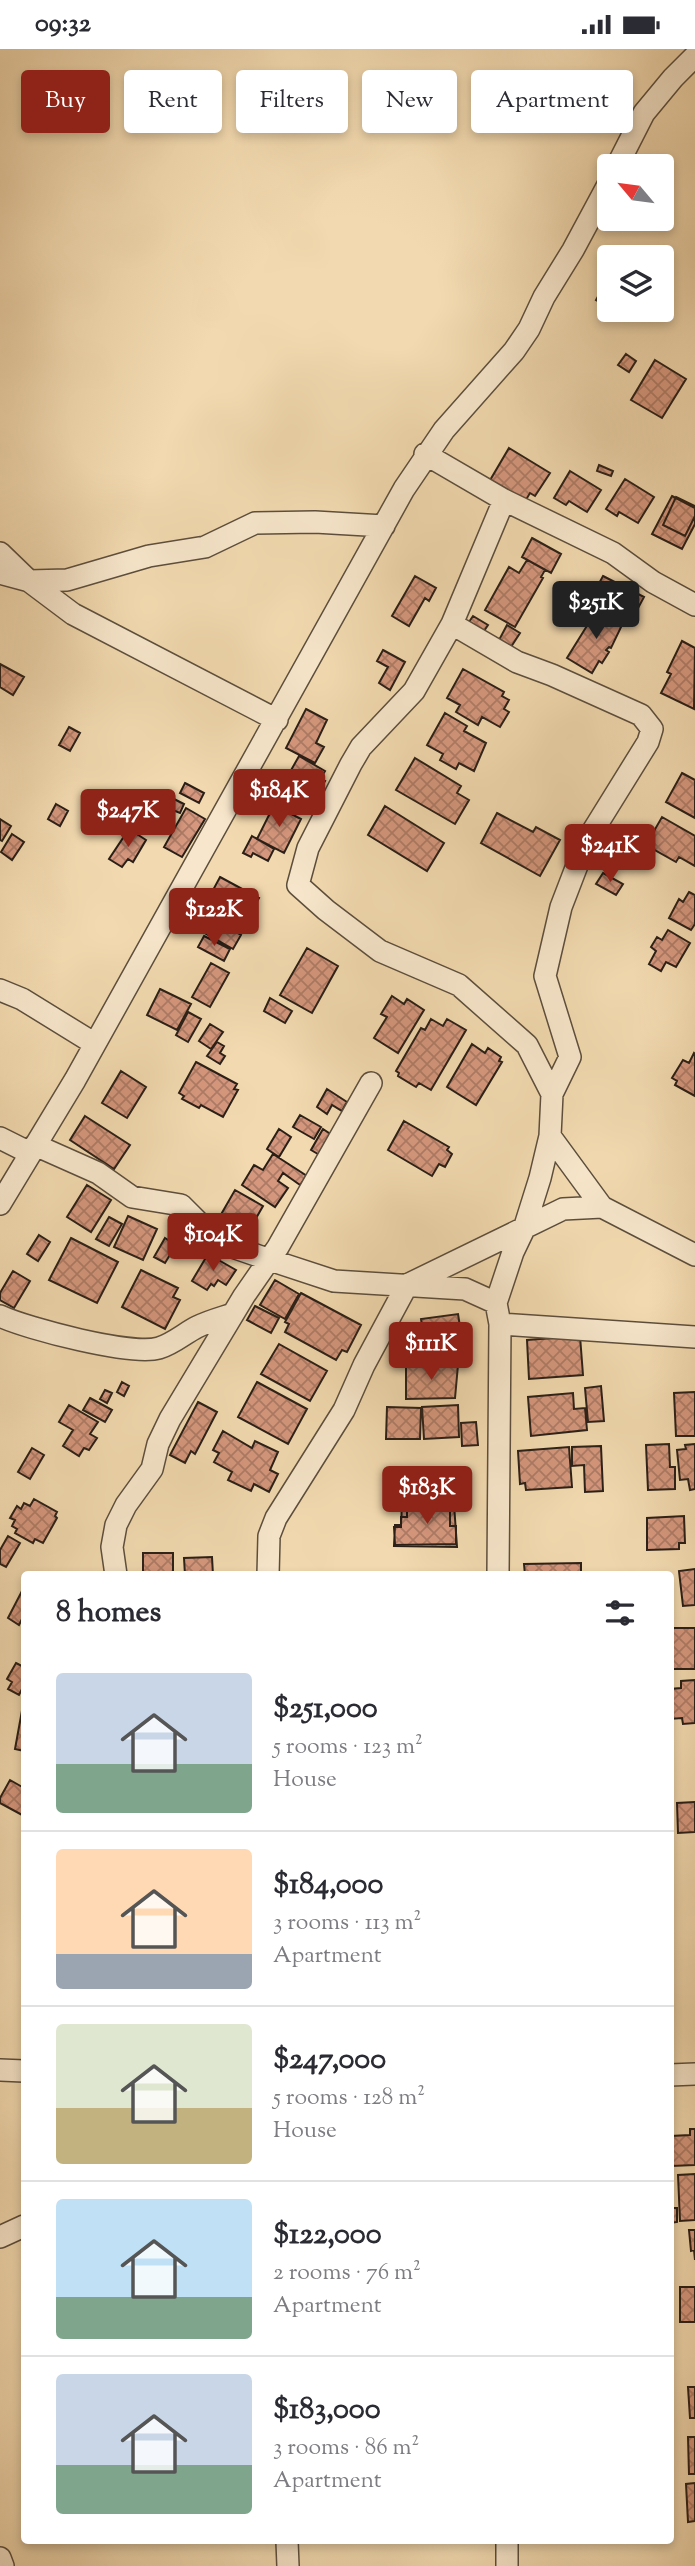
<!DOCTYPE html>
<html lang="en">
<head>
<meta charset="utf-8">
<style>
	body { margin:0; font-family:"Sorts Mill Goudy",serif; background:#f7f7f7; color:#2b2b33; height:100vh; display:flex; flex-direction:column; font-size:26px; white-space:nowrap }
	* { box-sizing:border-box; margin:0 }
	p { font-size:23px; color:#7c7c81 }
	.icon { flex:none; width:38px; height:38px; fill:none; stroke:currentColor; stroke-width:2; stroke-linecap:round; stroke-linejoin:round }
	.map { position:relative; flex:1; overflow:hidden }
	.drawer { position:absolute; left:21px; top:1522px; width:653px; height:973px; display:flex; flex-direction:column; background:#fff; border-radius:7px; box-shadow:0 4px 10px #0003 }
	.drawer>* { flex:none }
	.top-card { position:absolute; left:21px; top:21px; width:654px; height:63px; display:flex; gap:14px }
	.needle { width:46px; rotate:299deg }
	.controls { position:absolute; left:597px; top:105px; display:grid; gap:14px }
	.controls a { display:grid; place-items:center; width:77px; height:77px; border-radius:7px; background:#fff; box-shadow:0 4px 10px #0003; font-size:35px }
	.price { position:absolute; translate:-50% -60px; padding:0 16px; border-radius:7px; background:#8f2418; color:#fff; font-size:23px; line-height:46px; filter:drop-shadow(0 2px 4px #0008) }
	.price::after { content:''; position:absolute; left:50%; top:42px; width:21px; height:16px; margin-left:-10px; background:inherit; clip-path:polygon(0 0,100% 0,50% 100%) }
	.price.current { background:#222; color:#fff }
	ul { padding:0; list-style:none }
	li { display:flex; align-items:center; gap:21px; height:175px; padding:0 35px }
	li+li { border-top:2px solid #e1e1e2 }
	li span { display:grid; place-items:center; flex:none; width:196px; height:140px; border-radius:7px; color:#555 }
	li>.icon { margin-inline-start:auto }
	span .icon { width:84px; height:84px; fill:#fffc; stroke-width:1 }
	li b { font-size:30px }
	h2 { display:flex; justify-content:space-between; align-items:center; height:84px; padding:0 35px; font-size:30px }
	.chip { padding:0 24px; border-radius:7px; background:#fff; box-shadow:0 4px 10px #0003; font-size:24px; line-height:63px }
	.chip.current { background:#8f2418; color:#fff }
	.status { display:flex; justify-content:space-between; align-items:center; height:49px; padding:0 35px; background:#fff; direction:ltr }
	.status svg { height:19px; fill:currentColor }
	.map>svg:first-child { display:block }
	.building { fill:url(#building-cross-hatch); stroke:#2a1f17; stroke-width:2 }
	.lines { fill:none; stroke-linecap:round; stroke-linejoin:round }
	.street-casing { stroke:#5c4e3d; stroke-width:24 }
	.street { stroke:#f7e6cb; stroke-width:21 }
</style>
</head>
<body>
<div class="status"><b>09:32</b><svg viewBox="0 0 49 12"><path d="M0 12V9h3v3zM5 12V6h3v6zM10 12V3h3v9zM15 12V0h3v12zM26 1h20v11H26zM47 4h2v5h-2z"/></svg></div>
<div class="map">
<svg width="695" height="2517" viewBox="0 0 695 2517">
	<defs>
		<pattern id="building-cross-hatch" width="8" height="8" patternUnits="userSpaceOnUse" patternTransform="scale(1.75)"><rect width="8" height="8" fill="#d5977d"/><path d="M0 0l8 8M0 8l8-8" fill="none" stroke="#ad7b65"/></pattern>
	</defs>
	<rect width="100%" height="100%" fill="#f2d9af"/>
	<filter id="stains"><feTurbulence type="fractalNoise" baseFrequency=".00286" numOctaves="4"/><feColorMatrix values="0 0 0 0 .2 0 0 0 0 .09 0 0 0 0 .02 0 0 0 .5 -.17"/></filter>
	<radialGradient id="worn" r=".72"><stop offset=".6" stop-color="#630" stop-opacity="0"/><stop offset="1" stop-color="#630" stop-opacity=".3"/></radialGradient>
	<!-- building -->
	<path class="building" d="M602 240 609 243V258L596 251Z
		M626 305 636 312 629 323 618 316Z
		M655 311 686 330 662 369 631 351Z
		M509 399 550 424 535 447 530 444 524 454 489 433Z
		M599 416 613 422 611 427 597 422Z
		M570 422 601 441 587 463 569 452 566 456 554 449Z
		M625 430 654 448 638 474 619 463 617 467 606 460Z
		M672 447 695 459V475L682 500 652 485Z
		M676 448 695 457V467L685 487 663 476Z
		M532 489 561 505 551 524 522 508Z
		M527 511 545 521 541 528 543 529 515 578 485 561 509 518 519 524Z
		M415 527 436 539 429 552 425 549 409 577 392 567Z
		M603 527 644 548 636 563 605 547 599 559 589 553Z
		M598 559 623 574 611 599 609 598 606 601 609 603 602 614 599 612 592 624 567 609Z
		M473 567 488 576 482 585 467 576Z
		M507 576 520 584 511 598 499 591Z
		M682 592 695 599 694 660 661 644 671 625 667 623Z
		M383 601 405 613 390 641 379 634 388 618 377 612Z
		M0 615 24 628 13 646 0 638Z
		M463 620 504 643 502 647 509 651 504 660 509 663 500 678 482 668 478 676 456 663 460 656 447 649Z
		M306 660 327 671 316 694 324 698 315 714 286 699Z
		M445 664 467 677 464 682 486 694 474 722 459 714 456 720 440 711 443 705 427 696Z
		M69 678 80 684 70 702 59 696Z
		M299 707 325 722 320 730 325 732 315 749 310 747 305 755 280 741Z
		M415 709 461 737 457 744 469 751 455 775 396 741Z
		M682 724 695 731V769L666 753Z
		M185 734 204 744 199 754 180 744Z
		M142 744 164 757 152 778 130 764Z
		M174 750 184 755 180 764 170 760Z
		M56 755 68 762 60 777 48 770Z
		M274 756 301 770 284 804 257 790Z
		M385 757 444 794 427 822 368 786Z
		M186 759 205 770 182 808 164 798Z
		M497 764 533 783 536 778 560 791 540 827 481 794Z
		M662 768 695 787V817L679 808 676 813 646 796Z
		M0 770 11 777 2 792 0 791Z
		M129 780 146 791 133 813 128 810 122 818 109 810Z
		M12 785 24 793 12 811 1 803Z
		M252 787 274 800 268 812 253 804 251 808 243 804Z
		M603 824 623 835 616 846 596 835Z
		M220 828 259 849 246 873 239 870 237 874 205 856Z
		M689 843 695 846V875L691 881 669 869 679 850 683 853Z
		M211 869 241 886 233 900 203 883Z
		M668 881 690 894 676 918 666 913 661 922 649 915 656 902 651 898 657 888 662 891Z
		M204 887 230 900 224 912 198 898Z
		M307 899 338 917 312 964 280 946Z
		M211 914 229 924 210 958 192 948Z
		M160 940 191 955 177 981 147 966Z
		M392 947 404 955 407 950 424 961 398 1004 374 989 387 968 381 965Z
		M270 949 292 962 285 974 264 962Z
		M188 963 201 970 188 993 176 986Z
		M431 970 443 977 447 970 466 981 431 1041 419 1034 416 1038 398 1027 399 1024 396 1022 421 979 425 981Z
		M210 975 223 983 211 1000 199 992Z
		M217 993 224 997 220 1004 225 1007 220 1015 207 1007Z
		M472 995 485 1004 488 999 501 1008 499 1012 502 1013 476 1056 447 1038Z
		M694 1004 695 1005V1047L675 1036 677 1032 672 1029 683 1011 689 1014Z
		M196 1013 237 1035 234 1040 238 1041 223 1068 201 1056 199 1059 182 1050 184 1047 179 1044Z
		M121 1022 146 1038 127 1069 102 1054Z
		M327 1040 347 1053 342 1062 332 1056 327 1065 317 1058Z
		M300 1066 321 1078 314 1090 293 1078Z
		M85 1067 130 1096 114 1120 70 1091Z
		M404 1072 449 1098 447 1101 452 1105 445 1118 439 1115 432 1127 388 1101Z
		M279 1080 291 1088 279 1108 267 1100Z
		M323 1080 335 1088 323 1108 311 1101Z
		M273 1105 307 1127 300 1136 283 1124 278 1132 288 1139 275 1158 242 1136 254 1116 263 1121Z
		M87 1136 111 1151 91 1183 67 1168Z
		M235 1141 263 1157 243 1192 215 1176Z
		M128 1167 157 1180 143 1211 114 1198Z
		M109 1168 122 1175 109 1197 96 1190Z
		M39 1186 50 1193 38 1212 27 1205Z
		M71 1189 118 1213 97 1254 49 1231Z
		M165 1189 176 1196 165 1214 154 1208Z
		M208 1205 236 1221 226 1236 218 1231 214 1237 211 1235 207 1241 192 1232Z
		M141 1221 178 1239 173 1248 180 1251 165 1280 122 1258Z
		M13 1222 30 1232 14 1259 0 1251V1244Z
		M275 1231 299 1245 285 1270 260 1256Z
		M301 1244 361 1276 347 1303 342 1301 336 1311 285 1283 289 1275 285 1273Z
		M255 1257 279 1269 271 1284 247 1271Z
		M458 1265 463 1297 455 1298V1304L427 1308 421 1270Z
		M580 1287 583 1326 529 1330 527 1291Z
		M279 1295 327 1322 310 1352 261 1325Z
		M458 1316 455 1349 406 1350V1317Z
		M122 1333 129 1337 124 1347 117 1343Z
		M257 1333 307 1360 288 1395 238 1368Z
		M601 1337 604 1372 588 1373 585 1339Z
		M105 1341 112 1344 107 1354 100 1350Z
		M695 1343V1387H676L674 1344Z
		M573 1344 574 1360 585 1359 587 1381 531 1387 528 1348Z
		M90 1349 112 1361 105 1373 83 1361Z
		M198 1353 217 1363 195 1405 191 1402 185 1414 170 1406Z
		M69 1356 98 1373 90 1385 97 1389 89 1401 84 1399 79 1407 63 1397 73 1381 59 1373Z
		M458 1356 459 1388 424 1390 422 1358Z
		M387 1358 421 1359 420 1390H386Z
		M476 1373 478 1396 462 1397 461 1374Z
		M223 1382 252 1399 255 1392 278 1403 270 1421 278 1425 269 1443 254 1435 251 1442 228 1431 232 1423 214 1413 219 1404 213 1401Z
		M669 1395 670 1418H675V1440L648 1441 646 1396Z
		M695 1395V1440L690 1441 688 1430 680 1431 677 1401 686 1400 685 1396Z
		M601 1397 603 1442 585 1443 584 1416 572 1417V1398Z
		M569 1398 572 1438 526 1441 525 1434 520 1435 518 1402Z
		M32 1399 44 1406 30 1430 18 1423Z
		M34 1450 57 1463 55 1467 57 1469 43 1494 35 1490 33 1494 15 1484 17 1480 12 1477 15 1471 10 1469 17 1457 21 1460 24 1454 30 1457Z
		M402 1454 454 1455 457 1498 394 1497 395 1476H401Z
		M450 1457V1477H456V1495L395 1496 394 1478H401V1468H407V1458Z
		M684 1467 685 1494H679V1500L647 1501V1469Z
		M8 1487 20 1494 6 1518 0 1515V1501Z
		M143 1504H173V1526H143Z
		M212 1508 213 1526H185L184 1509Z
		M581 1514V1526H525L524 1515Z
		M695 1520V1556L683 1557 679 1522Z
		M528 1524H580V1526H528Z
		M23 1540 24 1566 19 1576 8 1569Z
		M672 1579H695V1620H671Z
		M16 1614 24 1618V1642L22 1640 19 1646 8 1640 12 1633 7 1630Z
		M695 1631V1674L683 1675 682 1669 670 1670V1640L681 1639V1632Z
		M23 1656H24V1702L15 1700Z
		M10 1731 24 1739V1767L0 1754V1749Z
		M695 1753V1783L678 1784 677 1754Z
		M690 2080H695V2116L672 2117 671 2087 690 2086Z
		M695 2125V2171L680 2172 678 2126Z
		M670 2159H677V2173L670 2174Z
		M689 2181H695V2211L694 2201 691 2202Z
		M680 2238H695V2273H680Z
		M688 2338H695V2369H690Z
		M688 2388H695V2425H689Z
		M695 2434V2472L688 2473 686 2435Z"/>
	<g class="lines">
		<defs>
			<path id="street" d="M617 117 644 64 673 29 695 7
				M425 405 504 451 613 504 653 533 695 556
				M504 451 452 575 517 613 552 626 641 666 652 680 648 693 586 793 561 858 545 927 570 1008 552 1045
				M0 504 29 532 73 565 277 671
				M0 524 29 532 67 531 149 507 205 498 255 474 315 473 384 477
				M452 575 414 642 361 698 351 715 308 799 298 836 326 861 380 902 459 936 527 996 552 1045 550 1087 602 1158 695 1206
				M0 941 22 950 95 995
				M0 1089 30 1104
				M35 1096 98 1124 132 1148 181 1156 218 1193 270 1211 334 1232 465 1240 496 1254 500 1275 498 1526
				M0 1155 75 1031 404 440 444 381 514 302 529 280 544 248 573 201 609 134
				M496 1254 513 1203 524 1180 540 1129 550 1087
				M0 1267C28 1280 132 1307 159 1299 173 1295 185 1284 197 1278 209 1272 221 1269 233 1265
				M500 1275 695 1288
				M116 1526 112 1498 116 1476 126 1456 152 1420 158 1395 170 1370 244 1247 278 1198 371 1034
				M268 1526 269 1487 276 1469 344 1361 364 1316 407 1236 563 1160 602 1158
				M0 2021 24 2022
				M670 2026 695 2025
				M0 2188 24 2177
				M287 2492 288 2517
				M0 2509 3 2517
				M507 2517V2492"/>
		</defs>
		<!-- street casing -->
		<use href="#street" class="street-casing"/>
		<!-- street -->
		<use href="#street" class="street"/>
	</g>
	<rect width="100%" height="100%" filter="url(#stains)"/>
	<rect width="100%" height="100%" fill="url(#worn)"/>
</svg>
<div class="controls">
<a><svg class="needle" viewBox="-14 -14 28 28"><path d="M0-13l5 13h-10z" fill="#e53935"/><path d="M0 13l5-13h-10z" fill="#7c7c81"/></svg></a>
<a><svg class="icon" aria-label="layers" viewBox="0 0 24 24"><path d="M12 4l9 5-9 5-9-5zM3 14l9 5 9-5"/></svg></a>
</div>
<b class="price current" style="left:596px;top:592px">$251K</b>
<b class="price" style="left:279px;top:780px">$184K</b>
<b class="price" style="left:128px;top:800px">$247K</b>
<b class="price" style="left:610px;top:835px">$241K</b>
<b class="price" style="left:214px;top:899px">$122K</b>
<b class="price" style="left:213px;top:1224px">$104K</b>
<b class="price" style="left:431px;top:1333px">$111K</b>
<b class="price" style="left:427px;top:1477px">$183K</b>
<div class="top-card">
<a class="chip current">Buy</a>
<a class="chip">Rent</a>
<a class="chip">Filters</a>
<a class="chip">New</a>
<a class="chip">Apartment</a>
</div>
<section class="drawer">
<h2>8 homes<svg class="icon" aria-label="filters" viewBox="0 0 24 24"><path d="M4 7h16M4 17h16"/><circle cx="9" cy="7" r="2"/><circle cx="15" cy="17" r="2"/></svg></h2>
<ul>
<li><span style="background:linear-gradient(#c9d6e8 65%,#7fa58c 0)"><svg class="icon" aria-label="home" viewBox="0 0 24 24"><path d="M3 11l9-7 9 7M6 9v11h12V9"/></svg></span><div><b>$251,000</b><p>5 rooms · 123 m²</p><p>House</p></div></li>
<li><span style="background:linear-gradient(#ffd9b3 75%,#9aa5b1 0)"><svg class="icon" aria-label="home" viewBox="0 0 24 24"><path d="M3 11l9-7 9 7M6 9v11h12V9"/></svg></span><div><b>$184,000</b><p>3 rooms · 113 m²</p><p>Apartment</p></div></li>
<li><span style="background:linear-gradient(#dfe7d0 60%,#c2b280 0)"><svg class="icon" aria-label="home" viewBox="0 0 24 24"><path d="M3 11l9-7 9 7M6 9v11h12V9"/></svg></span><div><b>$247,000</b><p>5 rooms · 128 m²</p><p>House</p></div></li>
<li><span style="background:linear-gradient(#bfe0f5 70%,#7fa58c 0)"><svg class="icon" aria-label="home" viewBox="0 0 24 24"><path d="M3 11l9-7 9 7M6 9v11h12V9"/></svg></span><div><b>$122,000</b><p>2 rooms · 76 m²</p><p>Apartment</p></div></li>
<li><span style="background:linear-gradient(#c9d6e8 65%,#7fa58c 0)"><svg class="icon" aria-label="home" viewBox="0 0 24 24"><path d="M3 11l9-7 9 7M6 9v11h12V9"/></svg></span><div><b>$183,000</b><p>3 rooms · 86 m²</p><p>Apartment</p></div></li>
</ul>
</section>
</div>
</body>
</html>
